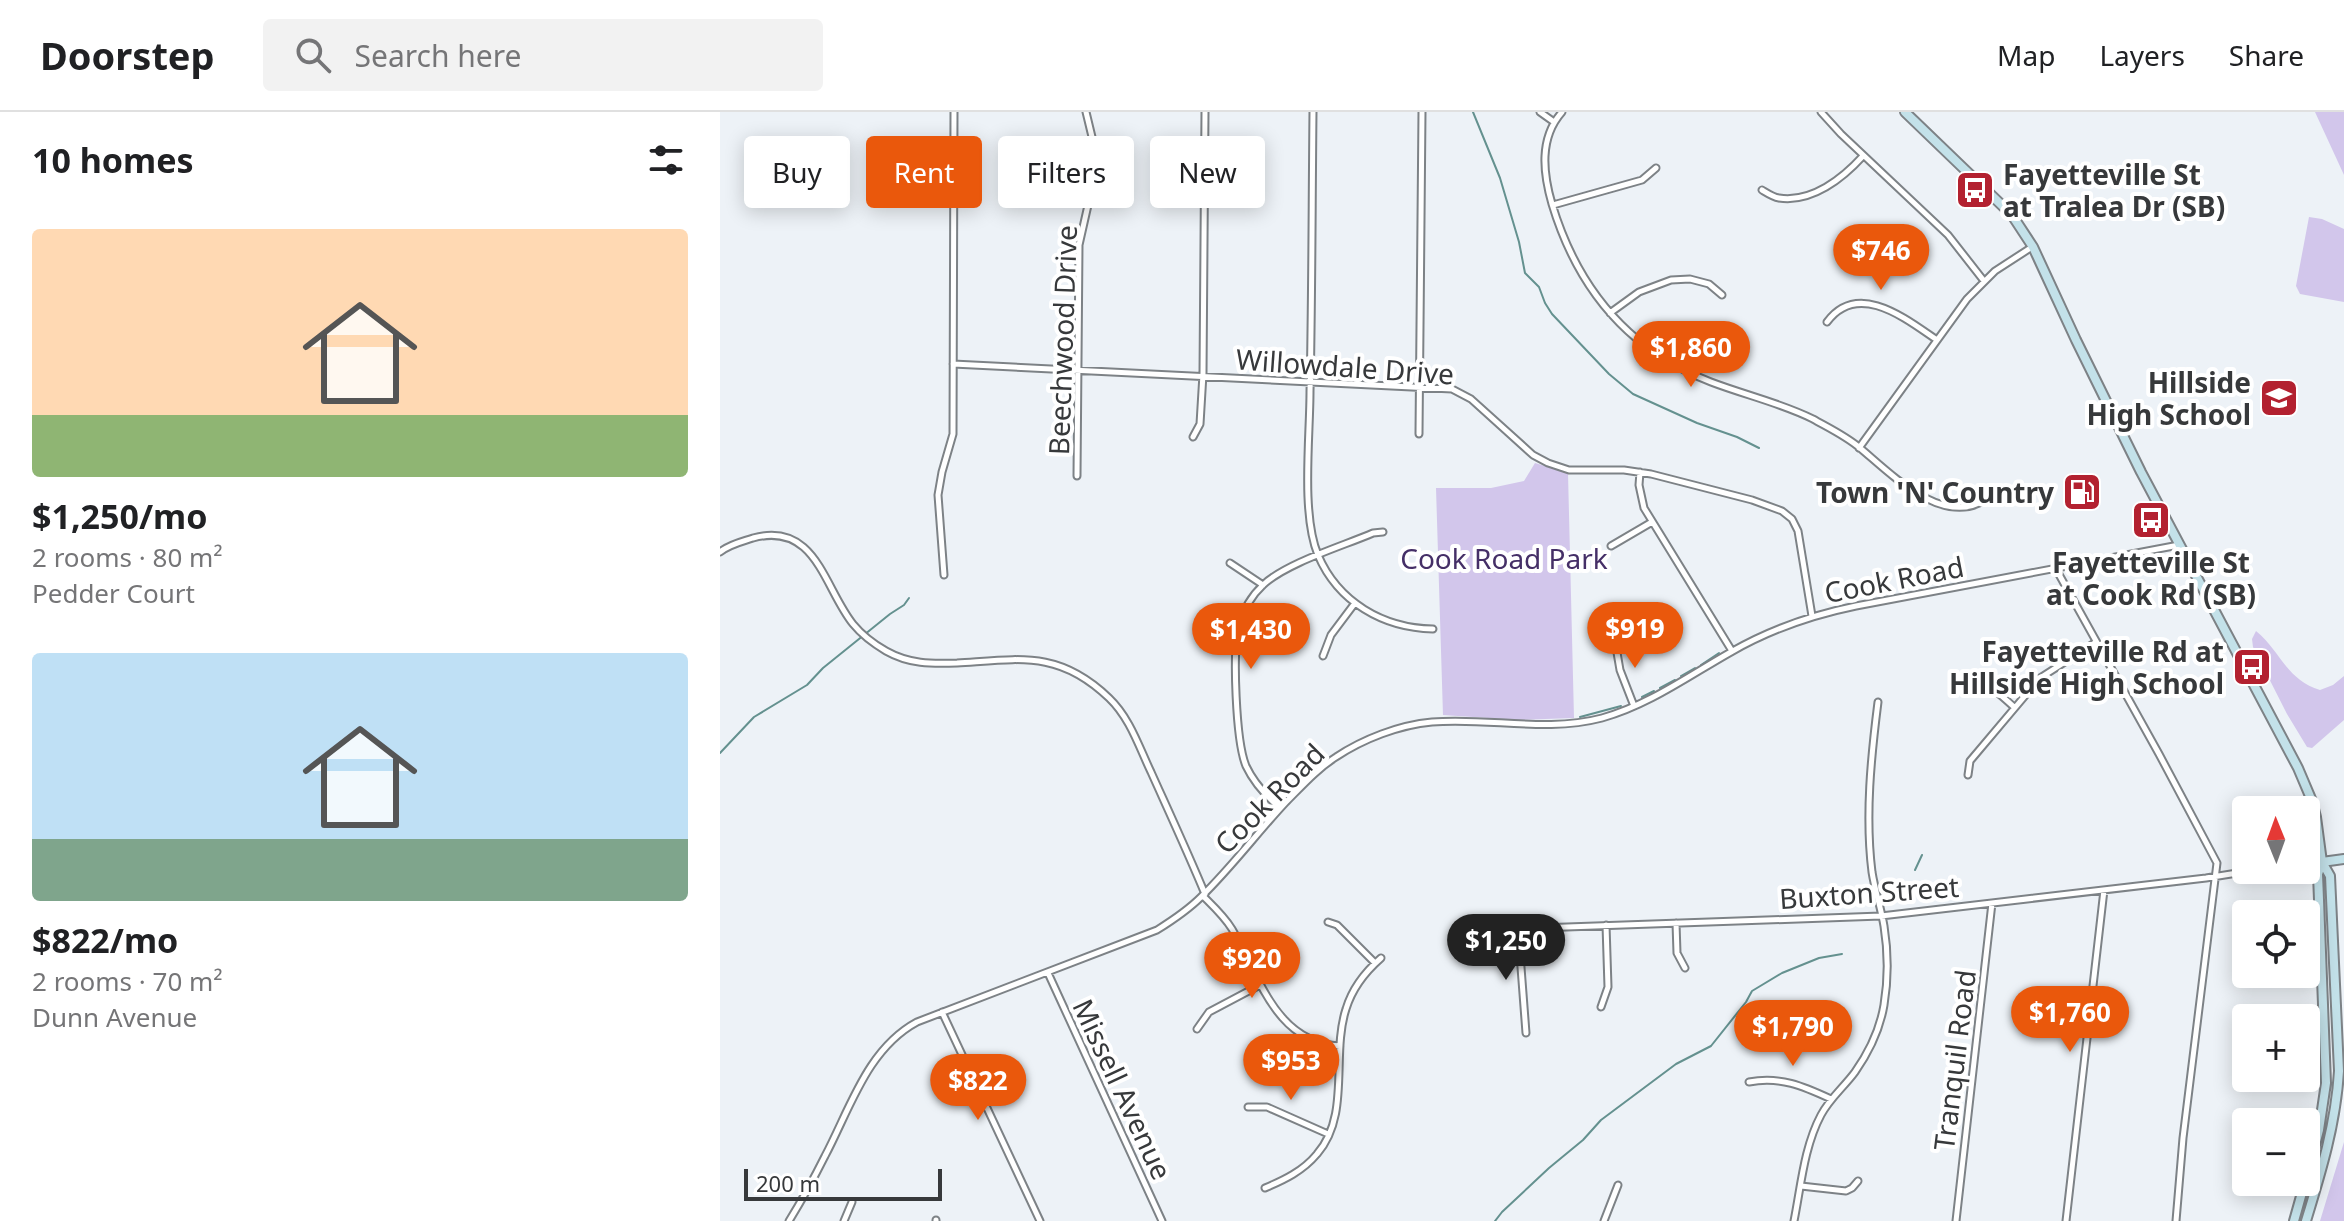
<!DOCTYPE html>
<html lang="en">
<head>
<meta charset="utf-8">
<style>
	body { margin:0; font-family:"Noto Sans",sans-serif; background:#f2f2f2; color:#202124; height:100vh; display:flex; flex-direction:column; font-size:30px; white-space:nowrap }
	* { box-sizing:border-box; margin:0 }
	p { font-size:26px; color:#757577 }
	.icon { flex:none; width:44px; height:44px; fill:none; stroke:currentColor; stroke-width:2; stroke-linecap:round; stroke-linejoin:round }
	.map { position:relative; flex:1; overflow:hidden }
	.details { display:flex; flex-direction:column; background:#fff; width:720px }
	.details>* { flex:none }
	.hud { position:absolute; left:24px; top:24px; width:760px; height:72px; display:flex; gap:16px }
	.needle { width:52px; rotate:359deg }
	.buttons { position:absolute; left:1512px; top:684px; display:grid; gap:16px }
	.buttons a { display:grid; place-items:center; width:88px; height:88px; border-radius:8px; background:#fff; box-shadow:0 4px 20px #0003; font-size:40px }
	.scale { position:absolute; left:24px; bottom:20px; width:198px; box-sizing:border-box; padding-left:8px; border:4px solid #37393b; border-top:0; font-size:22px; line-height:28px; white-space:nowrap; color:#37393b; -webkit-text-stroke:6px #fff; paint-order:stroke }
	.price { position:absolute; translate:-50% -68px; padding:0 18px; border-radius:28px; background:#ea580c; color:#fff; font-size:26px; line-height:52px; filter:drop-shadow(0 2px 4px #0008) }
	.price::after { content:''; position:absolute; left:50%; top:48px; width:24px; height:18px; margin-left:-12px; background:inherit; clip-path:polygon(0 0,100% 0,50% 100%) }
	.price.selected { background:#222; color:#fff }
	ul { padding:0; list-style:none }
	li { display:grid; align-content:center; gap:16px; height:424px; padding:0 32px }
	li span { display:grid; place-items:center; height:248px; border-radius:8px; color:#555 }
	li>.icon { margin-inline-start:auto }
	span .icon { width:144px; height:144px; fill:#fffc; stroke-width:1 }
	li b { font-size:34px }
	h2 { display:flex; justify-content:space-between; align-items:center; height:96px; padding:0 32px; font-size:34px }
	.chip { padding:0 28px; border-radius:8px; background:#fff; box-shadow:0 4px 20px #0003; font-size:28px; line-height:72px }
	.chip.selected { background:#ea580c; color:#fff }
	header { display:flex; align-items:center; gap:48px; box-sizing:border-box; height:112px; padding:0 40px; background:#fff; border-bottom:2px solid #e0e0e0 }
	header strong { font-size:38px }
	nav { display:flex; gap:44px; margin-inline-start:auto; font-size:28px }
	.search { width:560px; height:72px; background:#f2f2f2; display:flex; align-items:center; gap:20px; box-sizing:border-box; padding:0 28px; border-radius:8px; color:#757577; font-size:30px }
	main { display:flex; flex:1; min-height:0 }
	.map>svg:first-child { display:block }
	.green { fill:#d2c6eb }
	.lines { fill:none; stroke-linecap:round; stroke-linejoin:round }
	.stream { stroke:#64918f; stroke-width:2 }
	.minor-casing { stroke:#7d8286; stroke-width:9 }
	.secondary-casing { stroke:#7d8286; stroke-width:12 }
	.minor { stroke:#fff; stroke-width:5 }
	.secondary { stroke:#c3e1e9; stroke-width:8 }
	.labels { text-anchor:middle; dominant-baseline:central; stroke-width:8; stroke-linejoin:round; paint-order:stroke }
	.poi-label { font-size:28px; font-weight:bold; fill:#37393b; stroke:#fff; text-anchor:end }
	.street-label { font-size:28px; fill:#37393b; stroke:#fff }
	.park-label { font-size:28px; fill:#452f67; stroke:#fff }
</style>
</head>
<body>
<header>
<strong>Doorstep</strong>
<div class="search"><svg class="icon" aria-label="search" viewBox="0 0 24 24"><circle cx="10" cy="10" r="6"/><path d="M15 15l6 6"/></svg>Search here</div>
<nav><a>Map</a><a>Layers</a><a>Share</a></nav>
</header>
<main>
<section class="details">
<h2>10 homes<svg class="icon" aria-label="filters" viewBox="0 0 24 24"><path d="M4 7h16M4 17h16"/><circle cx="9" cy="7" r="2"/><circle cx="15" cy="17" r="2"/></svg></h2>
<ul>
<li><span style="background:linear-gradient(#ffd9b3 75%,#8fb573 0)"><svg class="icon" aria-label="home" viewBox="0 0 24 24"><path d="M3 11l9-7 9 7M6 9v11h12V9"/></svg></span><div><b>$1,250/mo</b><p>2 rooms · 80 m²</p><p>Pedder Court</p></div></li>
<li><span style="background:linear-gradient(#bfe0f5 75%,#7fa58c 0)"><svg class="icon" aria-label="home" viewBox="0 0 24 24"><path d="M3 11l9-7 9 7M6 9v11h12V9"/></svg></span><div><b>$822/mo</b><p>2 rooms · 70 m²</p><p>Dunn Avenue</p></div></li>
</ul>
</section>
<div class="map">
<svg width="1624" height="1109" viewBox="0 0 1624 1109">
	<rect width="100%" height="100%" fill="#edf2f7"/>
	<!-- green -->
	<path class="green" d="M1595 0H1624V63Z
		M1589 105 1602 107 1624 117V190L1580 182 1576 174Z
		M815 351 848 361 854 606 798 608 723 603 716 376H771L804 369Z
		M1536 519C1560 538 1566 568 1600 578L1613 573 1624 564V608L1592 636 1587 635 1567 602 1533 535 1532 527Z
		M1624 1030V1109H1600Z"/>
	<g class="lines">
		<!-- stream -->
		<path class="stream" d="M753 0 780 66 799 130 805 161 819 175 825 191 832 202 889 262 913 282 977 311 1017 325 1039 336
			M981 553 999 541
			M961 564 975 556
			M940 576 955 568
			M922 585 934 579
			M860 605 901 594
			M0 641 34 605 87 573 103 556 170 502 184 493 189 486
			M1195 758 1202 743
			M775 1109 782 1100 829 1056 863 1028 881 1008 956 952 991 934 1026 890 1032 879 1062 861 1099 846 1122 842"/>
		<defs>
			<path id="minor" d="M593 0C592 93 592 187 590 280 590 325 581 402 598 443 618 490 663 516 713 517
				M820 0 834 10
				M842 0C819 26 823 61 832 92 857 175 908 238 991 270 1025 283 1061 291 1093 307 1109 316 1126 324 1140 336 1170 361 1222 415 1265 388
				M1101 0 1121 22 1228 123 1264 169
				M1042 78C1047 81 1053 85 1059 86 1092 91 1123 66 1143 44
				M833 93 922 68 936 56
				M890 201 919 180 951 168 970 167 989 172 1002 183
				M1107 210C1138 168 1186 207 1217 228
				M233 252 732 277 751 287 813 343 828 351 849 358H904L931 362 1032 388 1062 399 1072 407 1078 419 1092 504
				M699 322 702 0
				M473 325 480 312 483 262 485 0
				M1139 336 1247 187 1275 159 1312 135
				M920 360 919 373 924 396 1012 539
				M357 364 359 133 373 71 374 54 373 29 366 0
				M891 434 932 410
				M0 440C10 432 21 430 33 426 96 409 104 476 133 512 142 523 154 532 166 539 189 552 211 552 237 551 300 547 339 538 389 586 410 606 419 635 431 660 449 700 468 741 485 782
				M510 451 543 473
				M1336 457 1439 642 1497 751 1463 1026 1456 1109
				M224 463 218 383 222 360 233 322 234 0
				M895 529 900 558 914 594
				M603 544 611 523 635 491
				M1247 574C1266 566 1281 584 1294 595
				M1248 663 1250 649 1320 566 1376 530
				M560 696C546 684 534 671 526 654 516 630 512 539 519 514 523 499 531 484 543 473 566 451 623 434 653 421L663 420
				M1586 751 1601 750
				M483 784C493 794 504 804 512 817 539 863 555 931 620 934
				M608 810 617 813 655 851
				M956 811 957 841 965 856
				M798 816 806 921
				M764 818 1161 804 1486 766 1536 758
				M328 861 442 1109
				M881 895 888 875 886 813
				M222 900 320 1109
				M477 917 489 900 540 873
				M1029 970C1060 964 1083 974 1111 987
				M528 995H547L608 1022
				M1081 1074 1126 1079 1132 1076 1138 1069
				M545 1076C564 1068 583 1059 597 1042 631 1003 611 943 626 897 632 877 645 860 661 846
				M216 1108V1109
				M69 1109C82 1088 94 1066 105 1044 130 997 147 937 197 910L437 818C453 808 468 798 481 785 511 756 537 721 566 690 582 674 597 657 616 645 643 627 679 613 712 610 769 605 825 621 882 606 929 593 970 563 1011 540 1051 517 1092 503 1136 494L1459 433
				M124 1109 132 1090
				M884 1109 898 1073
				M1074 1109C1081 1074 1084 1035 1101 1003 1110 986 1124 975 1135 960 1149 940 1160 917 1164 893 1168 869 1168 839 1164 814 1161 796 1155 779 1152 760 1145 704 1151 645 1158 590
				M1236 1109 1272 791
				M1346 1109 1384 778"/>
			<path id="secondary" d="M1185 0 1292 103 1313 135 1356 228 1421 360 1578 656 1592 689 1596 705 1602 750 1598 762 1606 971 1599 1018 1586 1067
				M1602 750 1624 747
				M1574 1109 1585 1070
				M1586 1109C1601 1060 1616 1011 1619 959L1610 764 1602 750"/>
		</defs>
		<!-- minor casing -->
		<use href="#minor" class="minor-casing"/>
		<!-- secondary casing -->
		<use href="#secondary" class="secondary-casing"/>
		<!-- minor -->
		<use href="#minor" class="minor"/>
		<!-- secondary -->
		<use href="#secondary" class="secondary"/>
	</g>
	<!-- icons -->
	<defs>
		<symbol id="bus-square" viewBox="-11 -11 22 22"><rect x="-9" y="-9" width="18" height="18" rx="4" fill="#b32130" stroke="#fff"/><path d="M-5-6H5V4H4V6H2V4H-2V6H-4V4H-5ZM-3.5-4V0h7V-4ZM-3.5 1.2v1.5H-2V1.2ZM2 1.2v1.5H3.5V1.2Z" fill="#fff"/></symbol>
		<symbol id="school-square" viewBox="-11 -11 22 22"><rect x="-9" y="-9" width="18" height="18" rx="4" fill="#b32130" stroke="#fff"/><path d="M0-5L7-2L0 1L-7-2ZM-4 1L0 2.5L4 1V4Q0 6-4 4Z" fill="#fff"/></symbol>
		<symbol id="fuel-square" viewBox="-11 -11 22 22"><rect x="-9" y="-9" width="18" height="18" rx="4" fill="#b32130" stroke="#fff"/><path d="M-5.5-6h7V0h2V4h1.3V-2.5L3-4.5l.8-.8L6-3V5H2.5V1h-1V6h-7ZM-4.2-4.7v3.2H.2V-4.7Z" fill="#fff"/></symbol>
	</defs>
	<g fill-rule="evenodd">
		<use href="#bus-square" x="1233" y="56" width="44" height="44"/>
		<use href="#school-square" x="1537" y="264" width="44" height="44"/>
		<use href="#fuel-square" x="1340" y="358" width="44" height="44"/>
		<use href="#bus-square" x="1409" y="386" width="44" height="44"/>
		<use href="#bus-square" x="1510" y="533" width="44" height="44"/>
	</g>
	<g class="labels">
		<!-- poi labels -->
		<g class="poi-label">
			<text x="1283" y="62" text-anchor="start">Fayetteville St<tspan x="1283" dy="32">at Tralea Dr (SB)</tspan></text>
			<text x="1531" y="270">Hillside<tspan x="1531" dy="32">High School</tspan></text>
			<text x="1334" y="380">Town 'N' Country</text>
			<text x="1431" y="450" text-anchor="middle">Fayetteville St<tspan x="1431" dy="32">at Cook Rd (SB)</tspan></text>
			<text x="1504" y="539">Fayetteville Rd at<tspan x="1504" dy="32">Hillside High School</tspan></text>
		</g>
		<!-- street labels -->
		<g class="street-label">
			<text transform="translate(342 228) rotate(-88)">Beechwood Drive</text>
			<text transform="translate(625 254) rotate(4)">Willowdale Drive</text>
			<text transform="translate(1174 467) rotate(-11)">Cook Road</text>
			<text transform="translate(549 686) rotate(-45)">Cook Road</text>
			<text transform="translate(1149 780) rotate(-4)">Buxton Street</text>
			<text transform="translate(1234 948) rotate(-83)">Tranquil Road</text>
			<text transform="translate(403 977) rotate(65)">Missell Avenue</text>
		</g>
		<!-- park labels -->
		<g class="park-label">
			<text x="784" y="446">Cook Road Park</text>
		</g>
	</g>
</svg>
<div class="buttons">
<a><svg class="needle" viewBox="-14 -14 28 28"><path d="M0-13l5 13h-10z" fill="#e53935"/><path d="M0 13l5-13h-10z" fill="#757577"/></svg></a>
<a><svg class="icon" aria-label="locate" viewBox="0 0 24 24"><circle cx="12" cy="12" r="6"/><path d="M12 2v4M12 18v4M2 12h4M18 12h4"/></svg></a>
<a>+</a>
<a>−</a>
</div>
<div class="scale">200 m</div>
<b class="price" style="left:1161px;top:180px">$746</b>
<b class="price" style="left:971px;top:277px">$1,860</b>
<b class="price" style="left:915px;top:558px">$919</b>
<b class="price" style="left:531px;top:559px">$1,430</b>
<b class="price selected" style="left:786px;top:870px">$1,250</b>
<b class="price" style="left:532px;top:888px">$920</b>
<b class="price" style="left:1350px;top:942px">$1,760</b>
<b class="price" style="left:1073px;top:956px">$1,790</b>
<b class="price" style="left:571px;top:990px">$953</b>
<b class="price" style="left:258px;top:1010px">$822</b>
<div class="hud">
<a class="chip">Buy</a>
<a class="chip selected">Rent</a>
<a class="chip">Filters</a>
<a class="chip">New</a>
</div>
</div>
</main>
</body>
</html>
